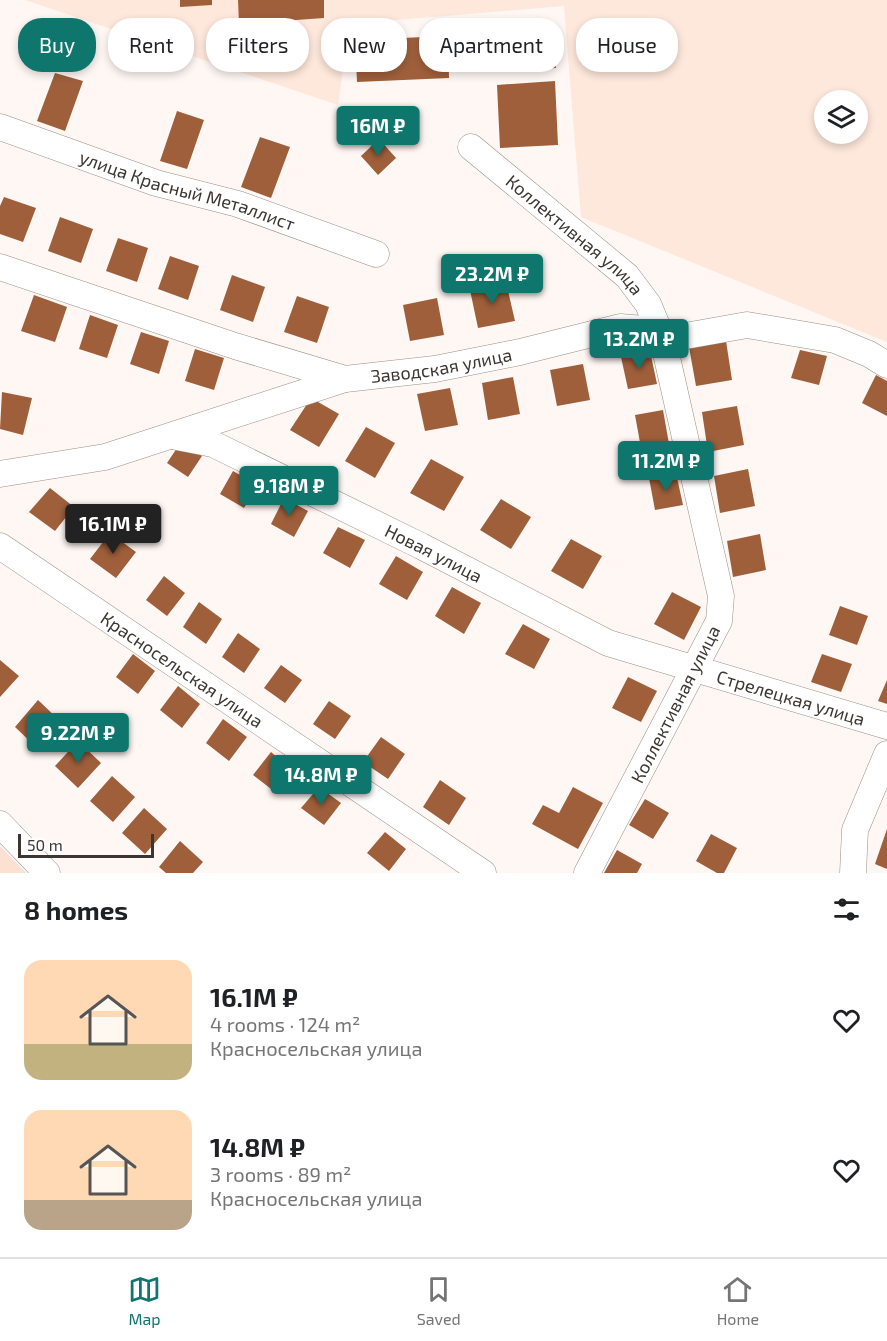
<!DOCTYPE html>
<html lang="en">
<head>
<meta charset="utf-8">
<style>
	body { margin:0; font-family:"Exo 2",sans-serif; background:#f2f2f2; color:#202124; height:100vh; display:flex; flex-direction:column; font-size:22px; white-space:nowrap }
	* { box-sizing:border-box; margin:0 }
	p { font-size:20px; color:#757577 }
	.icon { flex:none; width:33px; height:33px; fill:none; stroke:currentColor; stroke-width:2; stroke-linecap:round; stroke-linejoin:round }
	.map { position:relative; height:873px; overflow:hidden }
	.sheet { display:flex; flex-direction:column; background:#fff; flex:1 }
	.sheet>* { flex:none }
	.guide { position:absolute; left:18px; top:18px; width:852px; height:54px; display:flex; gap:12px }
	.buttons { position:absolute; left:814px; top:90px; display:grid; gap:12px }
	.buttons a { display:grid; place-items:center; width:54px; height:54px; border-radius:50%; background:#fff; box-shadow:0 3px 9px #0003; font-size:30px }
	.scale { position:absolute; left:18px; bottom:15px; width:136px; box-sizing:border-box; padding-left:6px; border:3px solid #3c3632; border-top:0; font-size:16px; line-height:21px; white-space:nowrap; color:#3c3632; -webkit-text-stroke:4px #fff; paint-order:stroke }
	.price { position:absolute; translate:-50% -51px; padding:0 14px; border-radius:6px; background:#0f766e; color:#fff; font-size:20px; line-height:39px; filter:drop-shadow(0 2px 3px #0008) }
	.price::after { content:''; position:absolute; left:50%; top:36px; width:18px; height:14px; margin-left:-9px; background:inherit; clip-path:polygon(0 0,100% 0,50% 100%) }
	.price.selected { background:#222; color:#fff }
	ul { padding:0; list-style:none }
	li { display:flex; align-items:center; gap:18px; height:150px; padding:0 24px }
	li span { display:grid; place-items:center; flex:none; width:168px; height:120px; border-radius:18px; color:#555 }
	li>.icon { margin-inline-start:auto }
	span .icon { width:72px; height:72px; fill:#fffc; stroke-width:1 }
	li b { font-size:26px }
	h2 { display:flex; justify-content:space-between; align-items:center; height:72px; padding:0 24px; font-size:26px }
	.tag { padding:0 21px; border-radius:24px; background:#fff; box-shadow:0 3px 9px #0003; font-size:21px; line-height:54px }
	.tag.selected { background:#0f766e; color:#fff }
	.tab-bar { display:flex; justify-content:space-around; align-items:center; height:84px; border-top:2px solid #e0e0e0; background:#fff; font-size:16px; color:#757577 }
	.tab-bar a { display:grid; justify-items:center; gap:3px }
	.tab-bar .selected { color:#0f766e }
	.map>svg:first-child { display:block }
	.built { fill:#fee7db; fill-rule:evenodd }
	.green { fill:#fce0d2 }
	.building { fill:#9f5f3b }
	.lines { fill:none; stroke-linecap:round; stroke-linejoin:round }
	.minor-casing { stroke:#9c8e87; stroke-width:27 }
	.minor { stroke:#fff; stroke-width:26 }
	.labels { text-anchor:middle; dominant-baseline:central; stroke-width:6; stroke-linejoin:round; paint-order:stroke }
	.street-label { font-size:18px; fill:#3c3632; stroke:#fff }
</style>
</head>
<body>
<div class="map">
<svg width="887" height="873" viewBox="0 0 887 873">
	<rect width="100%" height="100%" fill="#fef7f4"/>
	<!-- built -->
	<path class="built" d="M25 0H887V342L581 217 564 6 349 24 338 105ZM825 100H858V134H825Z"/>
	<!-- green -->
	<path class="green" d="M0 846 26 873H0Z"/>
	<!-- building -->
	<path class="building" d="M180 0H212V5L180 7Z
		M238 0H324V18L239 24Z
		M448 36 449 78 357 82 355 40Z
		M555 43 556 68 473 71 472 46Z
		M55 73 83 81 65 131 37 121Z
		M555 81 558 145 500 148 497 85Z
		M177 111 204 120 187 169 160 161Z
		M260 137 290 147 271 198 241 187Z
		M379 139 396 158 378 175 361 156Z
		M4 197 36 208 23 242 0 234V206Z
		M60 217 93 229 81 263 48 251Z
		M118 238 148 248 137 282 106 271Z
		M170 256 199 266 188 300 158 289Z
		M232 275 265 287 253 322 220 310Z
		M506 282 515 321 478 328 470 290Z
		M34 295 67 307 55 342 21 331Z
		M297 296 329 307 317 343 284 332Z
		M437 298 444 335 410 341 403 305Z
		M90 315 118 325 107 358 79 349Z
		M141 332 169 341 159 374 130 364Z
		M726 341 732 380 696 386 689 347Z
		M195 349 224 358 214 390 185 381Z
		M800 350 827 356 819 385 791 378Z
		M650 351 657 384 628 389 621 357Z
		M583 364 590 400 557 406 550 370Z
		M876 375 887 381V416L862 403Z
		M513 377 520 414 488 420 482 383Z
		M450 388 458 425 425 431 417 394Z
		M2 392 32 398 23 435 0 429Z
		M311 398 339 414 319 447 290 430Z
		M737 406 744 445 708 452 702 412Z
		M663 410 669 444 641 448 635 415Z
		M366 427 395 443 375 478 345 461Z
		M181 442 202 456 188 477 167 463Z
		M431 459 464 477 444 511 410 493Z
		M748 469 755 506 720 513 714 476Z
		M233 471 258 485 244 508 220 494Z
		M676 473 683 505 655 510 649 478Z
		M50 488 74 507 55 531 29 512Z
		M284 498 308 511 294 537 271 524Z
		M501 499 531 517 511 549 480 530Z
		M338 527 365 540 350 568 323 553Z
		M110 533 136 552 116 578 90 559Z
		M760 534 766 570 733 577 727 541Z
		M571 539 602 556 583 589 551 571Z
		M396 556 423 572 407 600 379 584Z
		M164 576 185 593 167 616 146 600Z
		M452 587 481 603 464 634 435 616Z
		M672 592 701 607 684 640 654 624Z
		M199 602 222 619 206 644 183 627Z
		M840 606 868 616 857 645 829 635Z
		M523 624 550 639 534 669 505 654Z
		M238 633 260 649 244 673 222 657Z
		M133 654 155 671 138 694 116 677Z
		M822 654 852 664 841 692 811 682Z
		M0 660 19 676 0 697Z
		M281 665 302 680 285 703 264 688Z
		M628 677 657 691 641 722 612 708Z
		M887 680V704L878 701Z
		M178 686 200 704 182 728 160 710Z
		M38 700 59 720 36 747 15 727Z
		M329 701 351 716 335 739 313 724Z
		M223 719 247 737 229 761 206 743Z
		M381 737 405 754 388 779 363 762Z
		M78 741 101 763 78 788 55 766Z
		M271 752 292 770 275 792 253 775Z
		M112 776 135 797 113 822 90 801Z
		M440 780 466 798 449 825 423 807Z
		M319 787 341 803 324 825 301 808Z
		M573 787 603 803 578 849 532 824 543 805 559 813Z
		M645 799 669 813 653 839 629 825Z
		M144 808 167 829 145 854 122 833Z
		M887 829V869L875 864Z
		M385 832 406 849 389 871 367 853Z
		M711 834 737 848 724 873H717L696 861Z
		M180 841 203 862 193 873H166L159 867Z
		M617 850 642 864 637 873H604Z"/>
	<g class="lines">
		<defs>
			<g id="minor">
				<path id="s1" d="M0 127 156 183 238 204 376 254"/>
				<path id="s2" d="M471 147 627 276 648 304 663 340 721 596 719 621 587 873"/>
				<path id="s3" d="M0 267 235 346 345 379 435 369 520 352 620 327 644 329 663 340 747 325 835 340 869 354 887 365"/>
				<path id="s4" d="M172 436 213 444 421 546 608 643 887 726"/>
				<path d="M0 474 105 457 345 379"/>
				<path id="s5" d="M0 546 483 873"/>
				<path d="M0 824 47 873"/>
				<path d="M853 873 855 830 887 754"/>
			</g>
		</defs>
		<!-- minor casing -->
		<use href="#minor" class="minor-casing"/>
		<!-- minor -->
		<use href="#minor" class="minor"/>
	</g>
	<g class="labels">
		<!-- street labels -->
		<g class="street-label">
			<text stroke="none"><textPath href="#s1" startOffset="198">улица Красный Металлист</textPath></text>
			<text stroke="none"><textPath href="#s2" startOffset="136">Коллективная улица</textPath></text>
			<text stroke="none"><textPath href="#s3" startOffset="460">Заводская улица</textPath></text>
			<text stroke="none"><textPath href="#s4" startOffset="288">Новая улица</textPath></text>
			<text stroke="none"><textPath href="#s5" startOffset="220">Красносельская улица</textPath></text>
			<text stroke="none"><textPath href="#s4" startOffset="675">Стрелецкая улица</textPath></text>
			<text transform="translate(675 704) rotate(-63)">Коллективная улица</text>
		</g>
	</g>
</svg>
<div class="buttons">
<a><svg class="icon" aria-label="layers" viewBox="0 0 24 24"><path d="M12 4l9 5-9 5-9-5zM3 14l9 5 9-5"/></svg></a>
</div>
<div class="scale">50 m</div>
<b class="price" style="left:378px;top:157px">16M ₽</b>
<b class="price" style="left:492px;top:305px">23.2M ₽</b>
<b class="price" style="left:639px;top:370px">13.2M ₽</b>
<b class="price" style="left:666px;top:492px">11.2M ₽</b>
<b class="price" style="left:289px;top:517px">9.18M ₽</b>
<b class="price selected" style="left:113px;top:555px">16.1M ₽</b>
<b class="price" style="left:78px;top:764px">9.22M ₽</b>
<b class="price" style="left:321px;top:806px">14.8M ₽</b>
<div class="guide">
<a class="tag selected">Buy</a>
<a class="tag">Rent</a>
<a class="tag">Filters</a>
<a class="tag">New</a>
<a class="tag">Apartment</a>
<a class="tag">House</a>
</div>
</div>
<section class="sheet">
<h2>8 homes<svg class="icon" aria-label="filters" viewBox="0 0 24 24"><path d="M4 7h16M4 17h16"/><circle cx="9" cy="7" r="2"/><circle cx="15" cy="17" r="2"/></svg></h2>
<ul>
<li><span style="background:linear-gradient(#ffd9b3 70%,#c2b280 0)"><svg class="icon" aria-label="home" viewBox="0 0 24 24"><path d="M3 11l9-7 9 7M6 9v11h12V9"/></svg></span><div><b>16.1M ₽</b><p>4 rooms · 124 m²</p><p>Красносельская улица</p></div><svg class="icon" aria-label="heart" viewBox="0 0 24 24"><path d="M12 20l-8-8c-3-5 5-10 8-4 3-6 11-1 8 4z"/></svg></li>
<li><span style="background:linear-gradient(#ffd9b3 75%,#b9a48a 0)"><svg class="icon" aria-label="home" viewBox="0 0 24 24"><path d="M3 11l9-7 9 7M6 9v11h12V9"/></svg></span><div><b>14.8M ₽</b><p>3 rooms · 89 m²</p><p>Красносельская улица</p></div><svg class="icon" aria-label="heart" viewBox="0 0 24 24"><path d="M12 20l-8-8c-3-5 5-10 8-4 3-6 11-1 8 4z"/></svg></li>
</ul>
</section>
<nav class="tab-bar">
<a class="selected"><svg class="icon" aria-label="map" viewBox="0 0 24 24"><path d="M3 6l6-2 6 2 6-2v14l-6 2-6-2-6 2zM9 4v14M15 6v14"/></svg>Map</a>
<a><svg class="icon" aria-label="saved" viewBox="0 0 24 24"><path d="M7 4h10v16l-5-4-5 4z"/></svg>Saved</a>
<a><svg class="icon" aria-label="home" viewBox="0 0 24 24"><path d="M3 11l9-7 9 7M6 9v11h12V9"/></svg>Home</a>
</nav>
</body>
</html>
